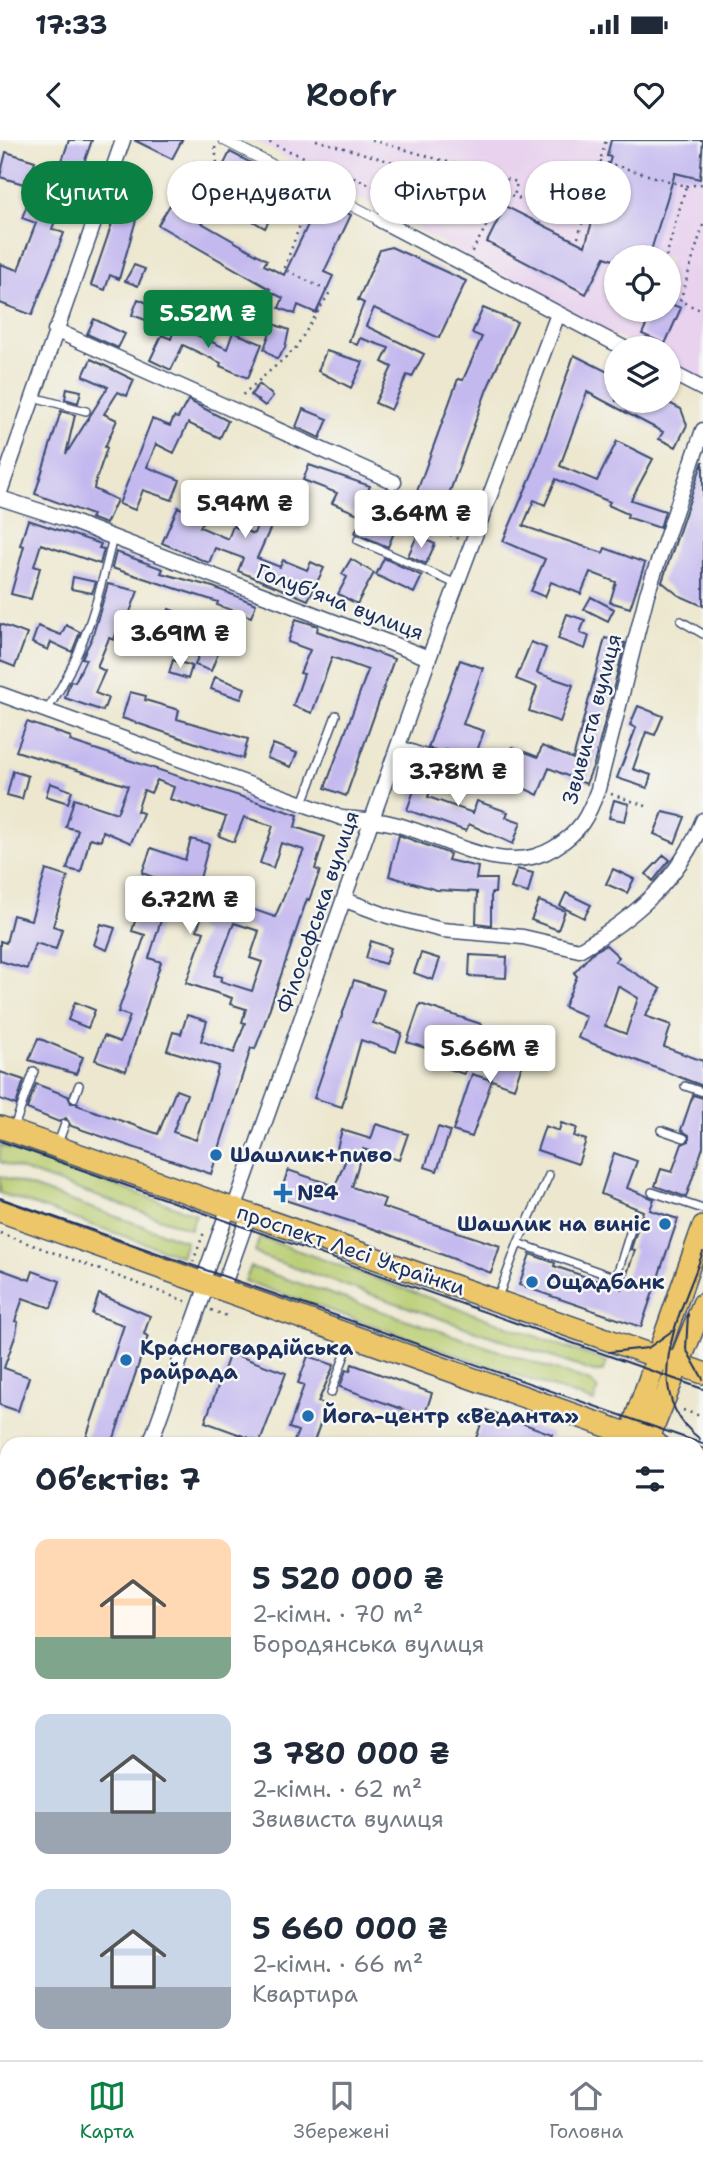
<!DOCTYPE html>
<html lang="uk">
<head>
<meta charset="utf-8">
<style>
	body { margin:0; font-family:"Shantell Sans",sans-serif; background:#f6f6f7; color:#1f2937; height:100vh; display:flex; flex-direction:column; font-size:26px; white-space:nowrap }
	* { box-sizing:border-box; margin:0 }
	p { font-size:23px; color:#747a83 }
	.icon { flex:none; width:38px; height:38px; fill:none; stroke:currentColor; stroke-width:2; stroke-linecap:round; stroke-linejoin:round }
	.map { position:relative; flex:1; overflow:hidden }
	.details { position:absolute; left:0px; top:1297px; width:704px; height:625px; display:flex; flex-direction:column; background:#fff; border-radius:21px 21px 0 0; box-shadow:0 2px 5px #0004 }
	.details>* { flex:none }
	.hud { position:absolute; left:21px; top:21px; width:662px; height:63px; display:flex; gap:14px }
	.fabs { position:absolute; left:604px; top:105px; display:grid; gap:14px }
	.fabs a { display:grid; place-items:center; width:77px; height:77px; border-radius:50%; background:#fff; box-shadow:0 2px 5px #0004; font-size:35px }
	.price { position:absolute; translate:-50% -60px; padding:0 16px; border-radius:7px; background:#fff; color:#222; font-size:23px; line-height:46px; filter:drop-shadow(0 2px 4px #0008) }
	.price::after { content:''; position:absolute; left:50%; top:42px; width:21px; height:16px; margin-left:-10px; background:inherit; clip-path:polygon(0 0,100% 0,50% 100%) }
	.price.selected { background:#0b8043; color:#fff }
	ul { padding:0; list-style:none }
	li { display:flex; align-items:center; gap:21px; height:175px; padding:0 35px }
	li span { display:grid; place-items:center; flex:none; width:196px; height:140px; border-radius:14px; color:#555 }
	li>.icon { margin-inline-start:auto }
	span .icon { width:84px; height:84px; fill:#fffc; stroke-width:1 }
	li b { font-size:30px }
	h2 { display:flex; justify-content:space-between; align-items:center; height:84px; padding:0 35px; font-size:30px }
	.pill { padding:0 24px; border-radius:32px; background:#fff; box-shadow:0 2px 5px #0004; font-size:24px; line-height:63px }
	.pill.selected { background:#0b8043; color:#fff }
	.status { display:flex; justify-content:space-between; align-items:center; height:49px; padding:0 35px; background:#fff; direction:ltr }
	.status svg { height:19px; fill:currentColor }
	header { display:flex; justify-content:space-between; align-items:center; height:91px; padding:0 35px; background:#fff; font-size:32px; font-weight:600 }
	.tab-bar { display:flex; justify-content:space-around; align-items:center; height:98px; border-top:2px solid #e0e1e3; background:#fff; font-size:19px; color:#747a83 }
	.tab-bar a { display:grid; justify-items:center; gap:4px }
	.tab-bar .selected { color:#0b8043 }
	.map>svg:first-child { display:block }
	.built { fill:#e8d2ee; fill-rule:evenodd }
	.green { fill:#b8cc70; stroke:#6a7e67; stroke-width:2 }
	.building { fill:#c4b9ef; fill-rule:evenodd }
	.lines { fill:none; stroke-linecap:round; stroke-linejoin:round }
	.service-casing { stroke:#3a4b6f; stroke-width:10 }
	.pedestrian-casing { stroke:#3a4b6f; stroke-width:12 }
	.minor-casing { stroke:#3a4b6f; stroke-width:17 }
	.tertiary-casing { stroke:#3a4b6f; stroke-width:20 }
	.primary-casing { stroke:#3a4b6f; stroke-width:24 }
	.path { stroke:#3a4b6f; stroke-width:2.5; stroke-dasharray:2 5; stroke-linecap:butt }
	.service { stroke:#fff; stroke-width:7 }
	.pedestrian { stroke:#fff; stroke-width:10 }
	.minor { stroke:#fff; stroke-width:14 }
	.tertiary { stroke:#fff; stroke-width:18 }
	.primary { stroke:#ecc669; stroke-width:21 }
	.tram { stroke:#1b2f5e; stroke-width:2 }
	.poi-dot { fill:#1f6fb2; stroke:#f6f6f2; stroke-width:2.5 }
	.labels { text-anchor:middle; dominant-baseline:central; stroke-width:5; stroke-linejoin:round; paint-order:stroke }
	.street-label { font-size:21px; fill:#1b2f5e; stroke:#f6f6f2 }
	.poi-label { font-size:21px; font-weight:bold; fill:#1b2f5e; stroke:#f6f6f2; text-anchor:start }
</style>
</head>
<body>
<div class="status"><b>17:33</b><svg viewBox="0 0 49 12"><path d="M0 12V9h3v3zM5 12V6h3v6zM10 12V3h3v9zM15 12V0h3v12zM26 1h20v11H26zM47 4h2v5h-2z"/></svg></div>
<header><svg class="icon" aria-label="back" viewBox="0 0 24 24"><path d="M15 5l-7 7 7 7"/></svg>Roofr<svg class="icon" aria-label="heart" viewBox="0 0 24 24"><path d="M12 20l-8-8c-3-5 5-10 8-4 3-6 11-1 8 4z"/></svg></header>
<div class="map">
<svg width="703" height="1920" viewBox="0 0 703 1920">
	<rect width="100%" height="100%" fill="#f6f6f2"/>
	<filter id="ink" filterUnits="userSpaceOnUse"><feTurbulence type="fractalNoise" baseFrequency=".0143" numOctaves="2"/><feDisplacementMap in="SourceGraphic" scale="14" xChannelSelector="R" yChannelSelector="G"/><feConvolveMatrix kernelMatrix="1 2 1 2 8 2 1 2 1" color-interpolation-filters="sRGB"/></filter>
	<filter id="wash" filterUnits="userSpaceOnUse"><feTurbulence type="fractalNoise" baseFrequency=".00686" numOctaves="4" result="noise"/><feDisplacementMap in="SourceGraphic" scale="28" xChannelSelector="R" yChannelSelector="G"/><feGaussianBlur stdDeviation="1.57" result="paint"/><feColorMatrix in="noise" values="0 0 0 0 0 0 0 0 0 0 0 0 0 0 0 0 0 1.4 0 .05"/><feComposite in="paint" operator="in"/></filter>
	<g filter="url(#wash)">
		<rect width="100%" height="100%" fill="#ece7ce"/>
		<!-- built -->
		<path class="built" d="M253 0H703V244L669 225 668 208H637ZM616 117H668V170H616Z"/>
		<!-- green -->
		<path class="green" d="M0 1005 196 1074 190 1089 0 1022Z
			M0 1036 186 1101 181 1116 0 1053Z
			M260 1097 607 1222 602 1232H594L261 1116 255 1112Z
			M251 1127 591 1242 598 1250 594 1262 245 1141Z"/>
		<g id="blocks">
			<!-- building -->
			<path class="building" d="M69 0H92L74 52 54 45Z
				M134 0H182L172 19Z
				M611 0H703L700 39 675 33 649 117H616V121L605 117 586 154 487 102 505 66 585 106 611 17 607 16Z
				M6 12 35 21 27 45 0 37Z
				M230 12 351 75 324 132 333 136 316 173 298 165 295 174 279 168 283 158 269 151 270 149 158 85 170 65 267 120 264 125 284 135 315 70 284 53 265 88 183 41 194 22 218 36Z
				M29 60 59 71 52 89 64 93 32 175 0 163V124L18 130 36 83 22 78Z
				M120 60 140 66 119 139 110 135 105 150 91 145Z
				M391 107 466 141 439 198 374 168 366 186 424 214 412 237 407 235 391 270 375 263 392 227 382 222 389 208 360 198 357 205 349 201 364 163 358 160 380 110Z
				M134 125 145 129 138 146 125 141Z
				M138 159 157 167 151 182 132 175Z
				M668 163 681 168 665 204 642 194 653 170H668Z
				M483 168 517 182 487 249 440 379 411 368 458 239 463 240 482 197 472 193Z
				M94 179 125 194 118 208 87 194Z
				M177 180 190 185 188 191 227 209 233 192 262 204 248 238 220 226 221 223 183 205 171 230 150 220 162 195 171 199Z
				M273 184 289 190 285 208 277 219 264 209Z
				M326 211 363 222 351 248 318 231Z
				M574 215 616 236V261H665L681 269 687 285 676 307 659 299 663 292 587 252 560 326 597 341 617 301 653 319 631 360 665 371 660 388 627 377 628 374 608 365 610 362 556 339 545 365 534 360 523 386 603 413 605 408 645 423 630 468 610 462 616 442 590 432 581 454 551 442 545 457 531 451 545 419 503 401 533 332Z
				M91 219 134 240 127 256 118 252 104 274 117 280 105 307 107 308 95 343 94 349 117 360 106 384 90 378 92 375 35 354 61 271 75 275 66 314 108 247 83 236Z
				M259 244 273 256 265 266 251 255Z
				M67 248 81 251 78 263 65 259Z
				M188 260 228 281 220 298 188 283 174 313 156 304 147 327 180 340 172 360 143 350 135 370 119 364 152 279 170 286 174 277 178 278Z
				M303 269 328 279 320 298 296 287Z
				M703 321V466L678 455 662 442Z
				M309 325 370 346 358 374 332 363 337 353 303 340Z
				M282 342 302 349 294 370 280 367 257 418 280 427 283 420 307 430 311 422 324 428 308 460 238 431 243 418 215 408 209 423 162 403 178 367 193 374 209 343 220 348 200 387 228 399 233 386 254 394 265 361 255 356 260 343 279 350Z
				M362 376 395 390 388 407 355 393Z
				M28 380 101 404 99 408 104 409 100 424 41 404 34 426 40 428 31 459 11 454 24 406 20 405Z
				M417 396 435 404 426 424 408 416Z
				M116 412 163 429 161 433 213 447 256 464 251 477 217 465 218 462 112 428Z
				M384 418 422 436 414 453 376 435Z
				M351 419 374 433 357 464 338 454 347 437 342 434Z
				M73 437 96 442 92 453 71 449Z
				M108 444 138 451 128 477 122 474 114 500 109 498 97 527 105 531 95 553 108 558 103 571 65 558 69 545 71 541 75 542 86 519 82 518 92 498Z
				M591 457 614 469 608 481 584 469Z
				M169 469 182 474 178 487 165 483Z
				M567 474 585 480 580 493 589 496 585 509 558 499Z
				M296 479 318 486 317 491 394 519 346 656 325 648 368 530 332 517 312 573 293 566 304 534 300 533 310 510 288 502Z
				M0 484 27 494 15 527 0 521Z
				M210 484 227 490 211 531 195 525Z
				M66 485 80 492 72 512 51 502 48 510 32 503 38 486 61 495Z
				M605 498 625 503 594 624 586 644 549 628 538 655 500 637 512 607 538 617 542 606 573 619Z
				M531 502 546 508 537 533 573 545 560 582 529 571 537 547 516 539Z
				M173 520 192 526 188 539 169 533Z
				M460 520 483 528 463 584 484 591 474 620 446 610 445 614 428 608Z
				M215 537 245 548 241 559 211 549Z
				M130 552 146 556 145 560 179 570 177 579 248 599 243 619 122 578Z
				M638 566 663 576 655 595 646 592 633 629 651 635 647 648 617 638 636 588 630 585Z
				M27 582 71 597 70 601 298 675 295 687 325 697 315 729 320 731 309 760 307 759 263 888 255 909 251 908 211 1034 71 986 66 978 59 982 27 969 36 944 68 956 71 963H78L77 965 158 994 176 950 187 954 173 992 196 1000 219 926 167 910 173 892 181 894 187 875 207 881 201 901 234 913 245 883 242 882 246 869 230 864 232 858 186 843 204 792 197 790 203 772 172 761 177 746 142 733 151 708 185 720 191 699 209 704 197 750 275 777 304 710 281 703 273 728 260 723 273 686 244 677 234 702 219 696 226 677 170 659 174 647 157 640 151 653 144 650 137 671 143 673 131 703 103 691 101 701 90 698 81 732 67 729 78 690 66 687 74 659 117 673 128 646 16 611ZM234 783 259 791 250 818 262 822 252 851 220 841 222 837 214 835Z
				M273 604 297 613 291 627 267 618Z
				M421 618 440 625 428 657 473 673 477 661 508 672 506 677 521 682 513 704 469 684 466 691 407 670 416 645 411 643Z
				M13 631 28 636 22 659 7 655Z
				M50 643 72 651 68 663 46 656Z
				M614 660 629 664 625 681 609 678Z
				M663 672 685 677 675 703 654 694Z
				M399 695 450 714 448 720 478 727 476 739H496L495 753H491V785L476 783 477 752 437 750 389 736Z
				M664 715 670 720 653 741 646 734Z
				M517 729 533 733 528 753 511 748Z
				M613 729 634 739 627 753 606 744Z
				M46 730 68 737 53 786 62 789 56 809 35 803 27 829 0 821V801L6 803 13 775 31 780Z
				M566 753 591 765 584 778 560 766Z
				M539 761 565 771 558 790 531 780Z
				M154 771 163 774 149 818 161 822 126 931 95 920 104 896 120 902 130 876 118 872 145 795 132 791 137 775 151 779Z
				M101 784 115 788 107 810 94 805Z
				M371 801 391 808 385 824 366 818Z
				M606 805 619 817 615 821 661 849 645 876 671 885 664 907 703 921V946L578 898 586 876 564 867 577 836 574 833 593 812ZM618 846 638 858 626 894 605 886Z
				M421 813 440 819 433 840 414 833Z
				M470 815 507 817 506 838 469 836Z
				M354 840 384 850 373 883 402 893 396 912 361 900 342 967 314 958Z
				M75 862 95 870 88 888 68 880Z
				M420 864 481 884 464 934 437 925 441 913 407 902Z
				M506 896 529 904 514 948 492 940 472 997 453 991 472 934 491 940Z
				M38 898 83 917 76 934 29 920Z
				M0 932 24 940 16 965 0 959Z
				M693 955 703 958V1007L686 1057 655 1046 661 1029 672 1032 682 1004 689 1001V995L681 990Z
				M561 983 577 988 574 996 586 1000 578 1024 537 1010 545 986 559 991Z
				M376 984 408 994 399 1020 363 1009 352 1047 385 1059 382 1067 500 1106 491 1133 374 1089 279 1058 288 1030 335 1046 349 1012 337 1008 342 990 371 999Z
				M438 987 450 991 437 1031 425 1027Z
				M614 1013 637 1021 627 1048 654 1059 650 1070 678 1079 641 1187 519 1145 530 1114 555 1123 554 1126 622 1149 635 1110 631 1109 643 1071 601 1054Z
				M0 1129 30 1140 33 1131 60 1141 51 1168 23 1158 15 1181 18 1182 16 1194 4 1228 29 1237 18 1271 0 1265Z
				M99 1154 150 1176 144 1194 148 1196 112 1304H84L124 1185 92 1174Z
				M230 1213 286 1233 260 1302 205 1282Z
				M308 1216 334 1225 318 1262 327 1265 313 1304H293L298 1291 289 1288 304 1245 298 1243Z
				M352 1224 432 1253 424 1277 340 1247 346 1230 350 1231Z
				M486 1270 552 1294 549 1304H474Z"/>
		</g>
	</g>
	<g filter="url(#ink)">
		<use href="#blocks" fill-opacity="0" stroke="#3a4b6f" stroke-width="2"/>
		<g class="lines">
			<defs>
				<path id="service" d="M33 257 86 271
					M358 400 456 444
					M681 481 703 494
					M47 570C83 517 99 458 113 397
					M399 604 476 631
					M303 663 336 575
					M685 946 703 952
					M74 958 79 945
					M13 990 34 931
					M661 990 684 998
					M57 1006 65 984
					M652 1052 703 1069
					M518 1103 616 1138 633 1083
					M498 1157 518 1103 549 1035
					M331 1253 351 1198
					M0 1387 7 1369
					M696 1399 703 1382"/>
				<path id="pedestrian" d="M224 0 380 80"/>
				<path id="minor" d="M380 80 624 208
					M55 190 394 342
					M668 231 703 249
					M0 352 123 0
					M0 358 65 379 429 518
					M0 554 342 678C358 680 375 679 390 683 443 694 502 740 554 708 580 692 588 677 598 649L647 454 703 290
					M345 760 388 776 442 790 523 797 579 810C634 778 679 740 703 680
					M234 1069 429 518 558 174
					M202 1143 229 1067
					M222 1150 249 1074
					M150 1304 207 1145
					M0 1728 7 1707
					M696 1746 703 1748"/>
				<path id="tertiary" d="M0 1608 7 1610
					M696 1853 703 1855
					M410 1920 412 1914"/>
				<path id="primary" d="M0 987 703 1233
					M0 1071 657 1304
					M648 1300 641 1295 635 1280 703 1087
					M648 1300 703 1164
					M696 1318 703 1320"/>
			</defs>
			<!-- service casing -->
			<use href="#service" class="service-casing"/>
			<!-- pedestrian casing -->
			<use href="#pedestrian" class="pedestrian-casing"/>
			<!-- minor casing -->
			<use href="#minor" class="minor-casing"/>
			<!-- tertiary casing -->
			<use href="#tertiary" class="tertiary-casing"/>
			<!-- primary casing -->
			<use href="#primary" class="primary-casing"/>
			<!-- path -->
			<path class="path" d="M263 0 419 65 486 87 471 113
				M316 0 584 77
				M372 0 517 42 514 57
				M215 7 217 23 305 71 284 129 330 152 295 209 239 258
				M600 21 686 46 666 117
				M686 46 703 44
				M703 85 680 161 703 171
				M578 98 606 0
				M668 155 680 161
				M389 354 384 364 461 400
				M611 654 649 667
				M0 1093 188 1162
				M193 1122 204 1092
				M211 1170 227 1176
				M683 1270 703 1277
				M0 1644 7 1626
				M0 1656 7 1658
				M0 1800 7 1782"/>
			<!-- service -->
			<use href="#service" class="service"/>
			<!-- pedestrian -->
			<use href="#pedestrian" class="pedestrian"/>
			<!-- minor -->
			<use href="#minor" class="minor"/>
			<!-- tertiary -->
			<use href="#tertiary" class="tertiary"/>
			<!-- primary -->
			<use href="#primary" class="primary"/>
			<!-- tram -->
			<path class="tram" d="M0 1001 703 1249
				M0 1058 703 1304
				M688 1174 686 1209 703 1239
				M609 1212 648 1208 672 1191
				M700 1299C636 1251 682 1171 703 1112"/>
		</g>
	</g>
	<!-- markers -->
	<g class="poi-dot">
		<circle cx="216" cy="1015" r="7"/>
		<path d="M279.5 1042.5h7v7h7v7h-7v7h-7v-7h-7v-7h7z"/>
		<circle cx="665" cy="1084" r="7"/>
		<circle cx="532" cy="1142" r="7"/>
		<circle cx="126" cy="1220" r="7"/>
		<circle cx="308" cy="1276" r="7"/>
	</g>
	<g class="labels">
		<!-- street labels -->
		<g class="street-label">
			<text transform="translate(340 462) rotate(21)">Голубʼяча вулиця</text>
			<text transform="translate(592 579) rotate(-75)">Звивиста вулиця</text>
			<text transform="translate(318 772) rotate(-71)">Філософська вулиця</text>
			<text transform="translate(351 1110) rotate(19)">проспект Лесі Українки</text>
		</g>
		<!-- poi labels -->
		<g class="poi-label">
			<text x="230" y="1015">Шашлик+пиво</text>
			<text x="297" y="1053">№4</text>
			<text x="651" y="1084" text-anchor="end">Шашлик на виніс</text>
			<text x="546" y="1142">Ощадбанк</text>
			<text x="140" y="1208">Красногвардійська<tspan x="140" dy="24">райрада</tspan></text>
			<text x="322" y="1276">Йога-центр «Веданта»</text>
		</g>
	</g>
</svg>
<div class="fabs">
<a><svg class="icon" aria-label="locate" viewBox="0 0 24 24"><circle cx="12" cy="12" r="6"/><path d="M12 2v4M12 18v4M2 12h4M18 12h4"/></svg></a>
<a><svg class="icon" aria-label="layers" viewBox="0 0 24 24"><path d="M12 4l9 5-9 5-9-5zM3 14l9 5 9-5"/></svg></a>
</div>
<b class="price selected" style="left:208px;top:210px">5.52M ₴</b>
<b class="price" style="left:245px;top:400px">5.94M ₴</b>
<b class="price" style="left:421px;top:410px">3.64M ₴</b>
<b class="price" style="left:180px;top:530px">3.69M ₴</b>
<b class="price" style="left:458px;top:668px">3.78M ₴</b>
<b class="price" style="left:190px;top:796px">6.72M ₴</b>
<b class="price" style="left:490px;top:945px">5.66M ₴</b>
<div class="hud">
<a class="pill selected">Купити</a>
<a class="pill">Орендувати</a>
<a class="pill">Фільтри</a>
<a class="pill">Нове</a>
</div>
<section class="details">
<h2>Об’єктів: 7<svg class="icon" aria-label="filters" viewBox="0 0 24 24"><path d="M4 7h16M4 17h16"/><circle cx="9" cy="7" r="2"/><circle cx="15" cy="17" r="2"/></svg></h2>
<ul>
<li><span style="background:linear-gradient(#ffd9b3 70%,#7fa58c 0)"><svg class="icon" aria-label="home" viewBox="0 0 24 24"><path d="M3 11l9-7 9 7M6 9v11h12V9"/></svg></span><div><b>5 520 000 ₴</b><p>2-кімн. · 70 m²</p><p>Бородянська вулиця</p></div></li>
<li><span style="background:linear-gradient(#c9d6e8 70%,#9aa5b1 0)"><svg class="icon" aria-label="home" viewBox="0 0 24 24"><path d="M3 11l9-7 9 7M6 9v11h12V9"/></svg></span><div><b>3 780 000 ₴</b><p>2-кімн. · 62 m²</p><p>Звивиста вулиця</p></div></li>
<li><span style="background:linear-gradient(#c9d6e8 70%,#9aa5b1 0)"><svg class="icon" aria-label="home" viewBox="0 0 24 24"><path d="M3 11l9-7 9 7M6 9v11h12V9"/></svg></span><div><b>5 660 000 ₴</b><p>2-кімн. · 66 m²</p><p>Квартира</p></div></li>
</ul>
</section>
</div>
<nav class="tab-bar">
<a class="selected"><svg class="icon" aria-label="map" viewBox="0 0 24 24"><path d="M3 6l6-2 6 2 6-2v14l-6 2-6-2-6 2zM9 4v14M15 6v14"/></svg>Карта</a>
<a><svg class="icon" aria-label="saved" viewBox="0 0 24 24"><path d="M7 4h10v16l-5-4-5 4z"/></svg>Збережені</a>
<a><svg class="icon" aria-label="home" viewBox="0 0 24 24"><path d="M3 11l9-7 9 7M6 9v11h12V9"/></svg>Головна</a>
</nav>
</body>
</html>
